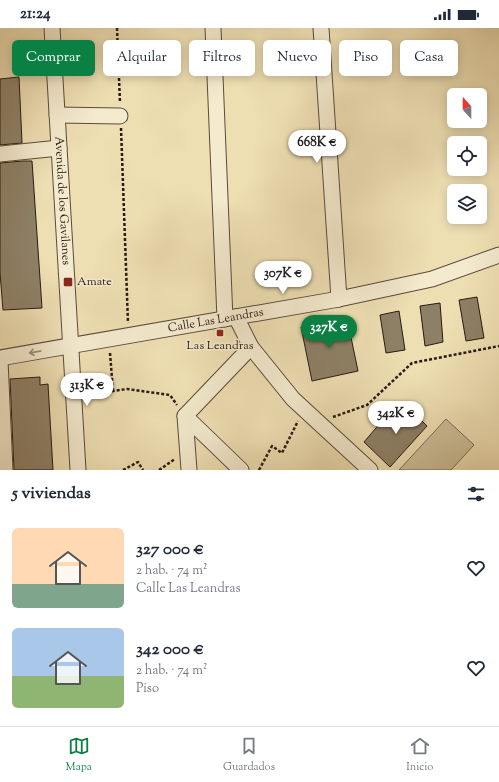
<!DOCTYPE html>
<html lang="es">
<head>
<meta charset="utf-8">
<style>
	body { margin:0; font-family:"Sorts Mill Goudy",serif; background:#f2f2f3; color:#1f2937; height:100vh; display:flex; flex-direction:column; font-size:15px; white-space:nowrap }
	* { box-sizing:border-box; margin:0 }
	p { font-size:13px; color:#747a83 }
	.icon { flex:none; width:22px; height:22px; fill:none; stroke:currentColor; stroke-width:2; stroke-linecap:round; stroke-linejoin:round }
	.map { position:relative; height:442px; overflow:hidden }
	.panel { display:flex; flex-direction:column; background:#fff; flex:1 }
	.panel>* { flex:none }
	.banner { position:absolute; left:12px; top:12px; width:475px; height:36px; display:flex; gap:8px }
	.needle { width:26px; rotate:339deg }
	.controls { position:absolute; left:447px; top:60px; display:grid; gap:8px }
	.controls a { display:grid; place-items:center; width:40px; height:40px; border-radius:6px; background:#fff; box-shadow:0 2px 10px #0003; font-size:20px }
	.price { position:absolute; translate:-50% -34px; padding:0 9px; border-radius:14px; background:#fff; color:#222; font-size:13px; line-height:26px; filter:drop-shadow(0 1px 2px #0008) }
	.price::after { content:''; position:absolute; left:50%; top:24px; width:12px; height:9px; margin-left:-6px; background:inherit; clip-path:polygon(0 0,100% 0,50% 100%) }
	.price.selected { background:#0b8043; color:#fff }
	ul { padding:0; list-style:none }
	li { display:flex; align-items:center; gap:12px; height:100px; padding:0 12px }
	li span { display:grid; place-items:center; flex:none; width:112px; height:80px; border-radius:6px; color:#555 }
	li>.icon { margin-inline-start:auto }
	span .icon { width:48px; height:48px; fill:#fffc; stroke-width:1 }
	li b { font-size:17px }
	h2 { display:flex; justify-content:space-between; align-items:center; height:48px; padding:0 12px; font-size:17px }
	.chip { padding:0 14px; border-radius:6px; background:#fff; box-shadow:0 2px 10px #0003; font-size:14px; line-height:36px }
	.chip.selected { background:#0b8043; color:#fff }
	.status { display:flex; justify-content:space-between; align-items:center; height:28px; padding:0 20px; background:#fff; direction:ltr }
	.status svg { height:11px; fill:currentColor }
	.dock { display:flex; justify-content:space-around; align-items:center; height:56px; border-top:1px solid #e0e1e3; background:#fff; font-size:11px; color:#747a83 }
	.dock a { display:grid; justify-items:center; gap:2px }
	.dock .selected { color:#0b8043 }
	.map>svg:first-child { display:block }
	.green { fill:#ccbe98; stroke:#7a6c56 }
	.building { fill:#8e8066; stroke:#271a13 }
	.lines { fill:none; stroke-linecap:round; stroke-linejoin:round }
	.minor-casing { stroke:#594b3b; stroke-width:17 }
	.path { stroke:#271a13; stroke-width:2.5; stroke-dasharray:3 2; stroke-linecap:butt }
	.minor { stroke:#f4eace; stroke-width:15 }
	.oneway { stroke:#988c7a }
	.poi-dot { fill:#8f2418; stroke:#f4eace; stroke-width:1.5 }
	.labels { text-anchor:middle; dominant-baseline:central; stroke-width:3; stroke-linejoin:round; paint-order:stroke }
	.street-label { font-size:12px; fill:#271a13; stroke:#f4eace }
	.poi-label { font-size:12px; fill:#271a13; stroke:#f4eace; text-anchor:start }
</style>
</head>
<body>
<div class="status"><b>21:24</b><svg viewBox="0 0 49 12"><path d="M0 12V9h3v3zM5 12V6h3v6zM10 12V3h3v9zM15 12V0h3v12zM26 1h20v11H26zM47 4h2v5h-2z"/></svg></div>
<div class="map">
<svg width="499" height="442" viewBox="0 0 499 442">
	<rect width="100%" height="100%" fill="#eedfb3"/>
	<filter id="stains"><feTurbulence type="fractalNoise" baseFrequency=".005" numOctaves="4"/><feColorMatrix values="0 0 0 0 .2 0 0 0 0 .09 0 0 0 0 .02 0 0 0 .5 -.17"/></filter>
	<radialGradient id="worn" r=".72"><stop offset=".6" stop-color="#630" stop-opacity="0"/><stop offset="1" stop-color="#630" stop-opacity=".3"/></radialGradient>
	<!-- green -->
	<path class="green" d="M446 391 474 417 451 442H399Z"/>
	<!-- building -->
	<path class="building" d="M19 49 22 115 0 117V51Z
		M23 133H32L42 280 3 282 0 245V135Z
		M477 269 484 310 466 313 459 272Z
		M440 275 443 314 425 318 420 278Z
		M399 283 405 322 386 325 380 287Z
		M347 290 358 343 312 353 301 299Z
		M40 349V357L48 356 53 442H14L10 351Z
		M405 376 427 398 390 439 364 414 382 393 385 396Z"/>
	<g class="lines">
		<defs>
			<g id="minor">
				<path id="s1" d="M52 0 78 442"/>
				<path d="M213 0 225 291"/>
				<path d="M321 0 339 271"/>
				<path d="M57 87 120 88"/>
				<path d="M0 126 59 120"/>
				<path d="M236 289 251 319 293 371 370 442"/>
				<path id="s2" d="M0 330 339 271 432 251 499 227"/>
				<path d="M0 332 5 442"/>
				<path d="M185 388 241 442"/>
				<path d="M189 442 185 388 251 319"/>
			</g>
		</defs>
		<!-- minor casing -->
		<use href="#minor" class="minor-casing"/>
		<!-- path -->
		<path class="path" d="M117 0 120 75
			M121 100 128 295
			M110 325 113 363
			M87 367 127 361 170 367 177 377
			M333 389 367 377 412 335 499 318
			M123 442 138 434 143 442
			M159 442 175 431
			M259 442 272 418 282 425 298 393"/>
		<!-- minor -->
		<use href="#minor" class="minor"/>
	</g>
	<!-- one-way arrows -->
	<defs><path id="oneway-shaft" d="M-6 0H5M1.5-3L5.5 0L1.5 3" fill="none" stroke-width="1.6" stroke-linecap="round" stroke-linejoin="round"/></defs>
	<use class="oneway" href="#oneway-shaft" transform="translate(35 324) rotate(170)"/>
	<!-- markers -->
	<g class="poi-dot">
		<rect x="63" y="249" width="10" height="10" rx="2"/>
		<rect x="216" y="301" width="8" height="8" rx="2"/>
	</g>
	<g class="labels">
		<!-- street labels -->
		<g class="street-label">
			<text stroke="none"><textPath href="#s1" startOffset="173">Avenida de los Gavilanes</textPath></text>
			<text stroke="none"><textPath href="#s2" startOffset="219">Calle Las Leandras</textPath></text>
		</g>
		<!-- poi labels -->
		<g class="poi-label">
			<text x="77" y="254">Amate</text>
			<text x="220" y="318" text-anchor="middle">Las Leandras</text>
		</g>
	</g>
	<rect width="100%" height="100%" filter="url(#stains)"/>
	<rect width="100%" height="100%" fill="url(#worn)"/>
</svg>
<div class="controls">
<a><svg class="needle" viewBox="-14 -14 28 28"><path d="M0-13l5 13h-10z" fill="#e53935"/><path d="M0 13l5-13h-10z" fill="#747a83"/></svg></a>
<a><svg class="icon" aria-label="locate" viewBox="0 0 24 24"><circle cx="12" cy="12" r="6"/><path d="M12 2v4M12 18v4M2 12h4M18 12h4"/></svg></a>
<a><svg class="icon" aria-label="layers" viewBox="0 0 24 24"><path d="M12 4l9 5-9 5-9-5zM3 14l9 5 9-5"/></svg></a>
</div>
<b class="price" style="left:317px;top:136px">668K €</b>
<b class="price" style="left:283px;top:267px">307K €</b>
<b class="price selected" style="left:329px;top:321px">327K €</b>
<b class="price" style="left:87px;top:379px">313K €</b>
<b class="price" style="left:396px;top:407px">342K €</b>
<div class="banner">
<a class="chip selected">Comprar</a>
<a class="chip">Alquilar</a>
<a class="chip">Filtros</a>
<a class="chip">Nuevo</a>
<a class="chip">Piso</a>
<a class="chip">Casa</a>
</div>
</div>
<section class="panel">
<h2>5 viviendas<svg class="icon" aria-label="filters" viewBox="0 0 24 24"><path d="M4 7h16M4 17h16"/><circle cx="9" cy="7" r="2"/><circle cx="15" cy="17" r="2"/></svg></h2>
<ul>
<li><span style="background:linear-gradient(#ffd9b3 70%,#7fa58c 0)"><svg class="icon" aria-label="home" viewBox="0 0 24 24"><path d="M3 11l9-7 9 7M6 9v11h12V9"/></svg></span><div><b>327 000 €</b><p>2 hab. · 74 m²</p><p>Calle Las Leandras</p></div><svg class="icon" aria-label="heart" viewBox="0 0 24 24"><path d="M12 20l-8-8c-3-5 5-10 8-4 3-6 11-1 8 4z"/></svg></li>
<li><span style="background:linear-gradient(#a9c7e8 60%,#8fb573 0)"><svg class="icon" aria-label="home" viewBox="0 0 24 24"><path d="M3 11l9-7 9 7M6 9v11h12V9"/></svg></span><div><b>342 000 €</b><p>2 hab. · 74 m²</p><p>Piso</p></div><svg class="icon" aria-label="heart" viewBox="0 0 24 24"><path d="M12 20l-8-8c-3-5 5-10 8-4 3-6 11-1 8 4z"/></svg></li>
</ul>
</section>
<nav class="dock">
<a class="selected"><svg class="icon" aria-label="map" viewBox="0 0 24 24"><path d="M3 6l6-2 6 2 6-2v14l-6 2-6-2-6 2zM9 4v14M15 6v14"/></svg>Mapa</a>
<a><svg class="icon" aria-label="saved" viewBox="0 0 24 24"><path d="M7 4h10v16l-5-4-5 4z"/></svg>Guardados</a>
<a><svg class="icon" aria-label="home" viewBox="0 0 24 24"><path d="M3 11l9-7 9 7M6 9v11h12V9"/></svg>Inicio</a>
</nav>
</body>
</html>
